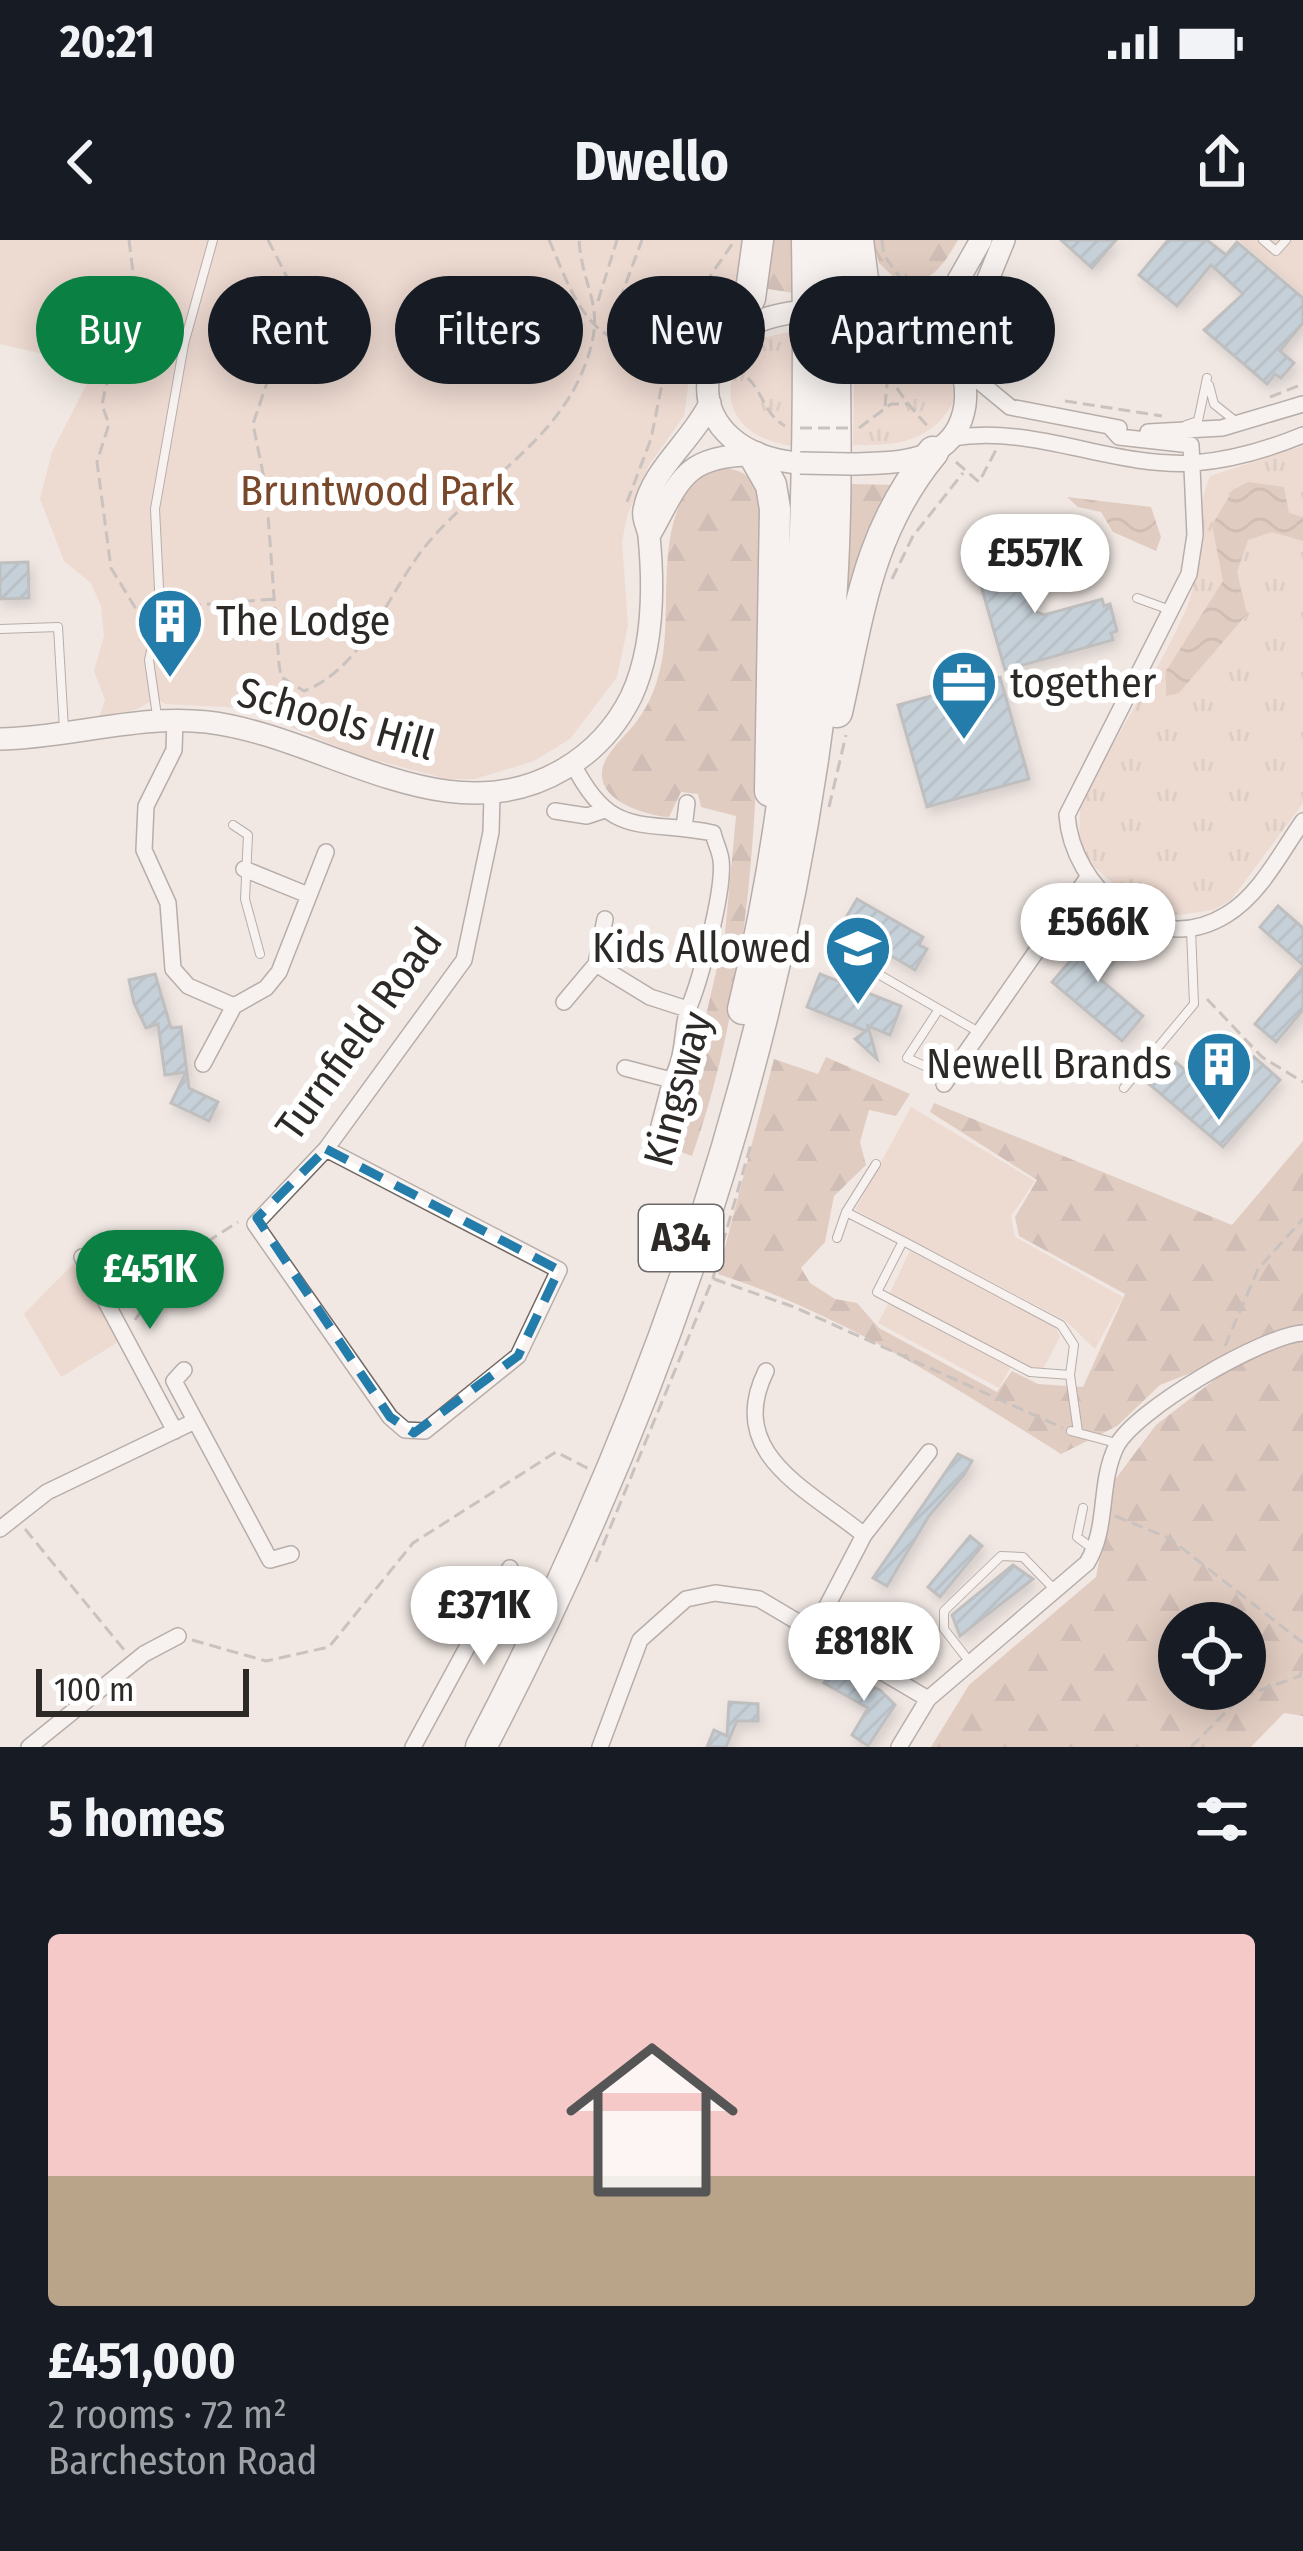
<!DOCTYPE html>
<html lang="en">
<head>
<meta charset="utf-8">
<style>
	body { margin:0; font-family:"Fira Sans Condensed",sans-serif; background:#20242c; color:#f1f3f6; height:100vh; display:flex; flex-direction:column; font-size:45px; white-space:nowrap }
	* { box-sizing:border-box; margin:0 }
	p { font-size:39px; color:#9ea1a6 }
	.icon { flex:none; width:66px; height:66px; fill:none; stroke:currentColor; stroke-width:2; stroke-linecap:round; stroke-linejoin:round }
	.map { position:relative; height:1507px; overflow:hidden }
	.drawer { display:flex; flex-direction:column; background:#171b24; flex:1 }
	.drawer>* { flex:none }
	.banner { position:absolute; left:36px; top:36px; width:1233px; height:108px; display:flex; gap:24px }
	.fabs { position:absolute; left:1158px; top:1362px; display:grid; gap:24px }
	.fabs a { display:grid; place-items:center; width:108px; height:108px; border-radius:50%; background:#171b24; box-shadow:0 6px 30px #0003; font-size:60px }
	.scale { position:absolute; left:36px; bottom:30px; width:213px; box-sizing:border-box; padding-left:12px; border:6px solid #2d2927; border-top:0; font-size:33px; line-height:42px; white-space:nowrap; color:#2d2927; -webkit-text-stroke:9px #fff; paint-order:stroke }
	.price { position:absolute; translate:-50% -102px; padding:0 27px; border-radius:42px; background:#fff; color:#222; font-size:39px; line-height:78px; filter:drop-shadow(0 3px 6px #0008) }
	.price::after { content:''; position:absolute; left:50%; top:72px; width:36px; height:27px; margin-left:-18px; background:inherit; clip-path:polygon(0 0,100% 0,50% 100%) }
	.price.selected { background:#0b8043; color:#fff }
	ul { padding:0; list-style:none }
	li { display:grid; align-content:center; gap:24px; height:636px; padding:0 48px }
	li+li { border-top:3px solid #363941 }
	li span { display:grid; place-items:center; height:372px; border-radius:12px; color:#555 }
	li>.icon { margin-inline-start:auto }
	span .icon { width:216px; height:216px; fill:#fffc; stroke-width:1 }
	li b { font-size:51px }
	h2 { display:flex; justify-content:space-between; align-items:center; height:144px; padding:0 48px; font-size:51px }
	.chip { padding:0 42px; border-radius:54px; background:#171b24; box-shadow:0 6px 30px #0003; font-size:42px; line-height:108px }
	.chip.selected { background:#0b8043; color:#fff }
	.status { display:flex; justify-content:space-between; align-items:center; height:84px; padding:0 60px; background:#171b24; direction:ltr }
	.status svg { height:33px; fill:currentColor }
	header { display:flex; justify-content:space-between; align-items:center; height:156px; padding:0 48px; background:#171b24; font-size:54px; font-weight:700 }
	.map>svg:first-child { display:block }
	.grass { fill:url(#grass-tufts) }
	.forest { fill:url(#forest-firs); fill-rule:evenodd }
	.green { fill:#e8caba }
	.water { fill:url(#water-waves) }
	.building { fill:url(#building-hatch); stroke:#868e93; stroke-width:3; filter:url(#shadow) }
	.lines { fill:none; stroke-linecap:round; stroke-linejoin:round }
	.lane-casing { stroke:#716864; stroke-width:10 }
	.street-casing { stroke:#716864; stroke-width:18 }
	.secondary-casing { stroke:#716864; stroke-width:24 }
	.highway-casing { stroke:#716864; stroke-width:33 }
	.path { stroke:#9b9591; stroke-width:3; stroke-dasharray:12 6; stroke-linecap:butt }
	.lane { stroke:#fff; stroke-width:8 }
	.street { stroke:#fff; stroke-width:15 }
	.secondary { stroke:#fff; stroke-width:21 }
	.highway { stroke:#fff; stroke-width:30 }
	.secondary-bridge-casing { stroke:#716864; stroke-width:24; stroke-linecap:butt }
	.path-bridge { stroke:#9b9591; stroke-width:3; stroke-dasharray:12 6; stroke-linecap:butt }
	.secondary-bridge { stroke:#fff; stroke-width:21 }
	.marked { fill:none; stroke:#237caa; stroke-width:9; stroke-dasharray:24 15; stroke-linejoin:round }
	.labels { text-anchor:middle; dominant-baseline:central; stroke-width:12; stroke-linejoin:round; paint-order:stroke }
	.shield { fill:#fff; stroke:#6c6968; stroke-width:3 }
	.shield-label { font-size:39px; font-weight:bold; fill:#2d2927 }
	.park-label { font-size:42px; fill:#79472a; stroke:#fff }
	.poi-label { font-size:42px; fill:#2d2927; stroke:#fff; text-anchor:start }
	.street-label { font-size:42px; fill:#2d2927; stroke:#fff }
</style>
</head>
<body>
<div class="status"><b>20:21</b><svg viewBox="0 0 49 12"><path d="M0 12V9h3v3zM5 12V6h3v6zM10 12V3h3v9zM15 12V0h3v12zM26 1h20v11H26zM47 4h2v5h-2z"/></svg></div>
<header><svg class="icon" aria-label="back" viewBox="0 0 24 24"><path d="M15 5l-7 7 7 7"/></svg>Dwello<svg class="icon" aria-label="share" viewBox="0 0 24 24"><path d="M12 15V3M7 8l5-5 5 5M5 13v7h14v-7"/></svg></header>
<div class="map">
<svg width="1303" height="1507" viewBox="0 0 1303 1507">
	<defs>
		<pattern id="grass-tufts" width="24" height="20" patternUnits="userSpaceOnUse" patternTransform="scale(3)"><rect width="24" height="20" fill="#e8caba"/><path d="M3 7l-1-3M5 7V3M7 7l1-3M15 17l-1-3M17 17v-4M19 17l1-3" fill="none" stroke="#c7aea0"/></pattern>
		<pattern id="forest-firs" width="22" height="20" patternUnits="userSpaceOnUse" patternTransform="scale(3)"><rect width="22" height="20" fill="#cfab98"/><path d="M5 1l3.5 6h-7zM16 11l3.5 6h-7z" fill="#a88b7c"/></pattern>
		<pattern id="water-waves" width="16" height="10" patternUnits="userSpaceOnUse" patternTransform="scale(3)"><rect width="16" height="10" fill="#cfaa97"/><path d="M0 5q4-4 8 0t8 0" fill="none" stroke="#a88a7b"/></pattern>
		<pattern id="building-hatch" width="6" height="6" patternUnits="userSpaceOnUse" patternTransform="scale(3)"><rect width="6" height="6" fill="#90b3ca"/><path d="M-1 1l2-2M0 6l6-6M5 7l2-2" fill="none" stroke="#7692a4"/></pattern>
		<filter id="shadow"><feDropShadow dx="3.5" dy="6" stdDeviation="6" flood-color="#0004"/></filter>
	</defs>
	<rect width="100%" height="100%" fill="#f1e8e3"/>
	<!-- grass -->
	<path class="grass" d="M855 88 915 97 944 114 955 159C933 202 897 206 853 205Z
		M800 89 804 207C736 203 708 158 751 101Z
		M1303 206V563L1231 660 1213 670 1170 676 1134 662 1089 622 1079 602 1080 569C1110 501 1155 440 1185 372 1205 328 1193 275 1210 236Z"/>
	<!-- forest -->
	<path class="forest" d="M767 0H800V54L762 48Z
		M873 0H958C944 24 932 43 902 45L879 23Z
		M716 228C755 227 757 248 765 281 757 494 764 713 692 916L675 910 725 693 736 576 701 567 698 554 681 552 669 577C642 575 586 557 606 519 615 503 631 491 641 475 653 458 660 434 663 414 672 354 651 257 716 228Z
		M851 244 898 245 846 375Z
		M826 817 910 854 896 876 869 870 860 902 866 925 834 956 825 1002 801 1028 810 1043 835 1059 857 1063 879 1088 997 1152 1012 1131 1038 1144 1083 1147 1125 1054 1019 996 1015 977 1037 940 930 872 934 863 1232 985 1303 901V1089L1160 1145 1117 1186 1061 1214C949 1144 844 1075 718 1034L774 819 818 834Z
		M1303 1096V1476L1284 1473 1251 1507H931L969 1445 1096 1337 1114 1241 1156 1185 1240 1120ZM1179 1383H1245V1449H1179Z"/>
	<!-- green -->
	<path class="green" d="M0 0H751L741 46 692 117 684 176 649 225 627 276 622 302 628 385 617 437 570 499 534 521 475 539H447L360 516 245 468 165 464 156 458 138 469 99 478 105 460 94 431 104 396 101 366 91 343 64 321 40 259 52 212 96 126 0 104Z
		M1238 0H1303V55Z
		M911 867 1035 941 1011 976 1015 997 1123 1057 1095 1109 1066 1081 855 970Z
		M910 1011 1054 1084 1060 1097 1043 1129 1025 1126 889 1055Z
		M77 1020 120 1101 61 1137 24 1074Z
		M891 1059 1013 1123 999 1148 878 1083Z"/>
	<!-- water -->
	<path class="water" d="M1248 242 1284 247 1289 273 1303 277V301L1272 292 1248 300 1237 332 1247 374 1179 453 1166 456V431L1223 341 1212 285 1233 250Z
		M1067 257 1151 267 1161 297 1156 311 1113 292 1101 272 1078 267Z"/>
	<!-- building -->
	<path class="building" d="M1061 0H1116L1092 28Z
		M1168 0H1207L1226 15 1237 2 1303 58V83L1280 111 1294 123 1281 138 1275 134 1267 144 1204 90 1243 54 1211 25 1177 66 1139 35Z
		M1006 306 1008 312 1015 310 1032 370 1044 375 1102 359 1104 366 1110 364 1117 391 1111 393 1113 400 1005 430 974 321 981 319 979 313Z
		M28 322 29 358 0 359V323Z
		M1000 437 1029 539 927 567 898 465Z
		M857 659 923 697 919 705 927 709 915 730 841 686Z
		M1278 666 1303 688V725L1260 687Z
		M1099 687 1125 709 1100 739 1143 776 1122 801 1052 742Z
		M1303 727V770L1276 802 1255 784Z
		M155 734 171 788 181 787 189 848 218 862 209 881 171 863 186 832 165 835 158 784 146 788 134 763 129 740Z
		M820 734 901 766 890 795 868 786 877 819 855 799 866 791 807 767Z
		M1170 817 1218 859 1254 817 1280 840 1223 907 1148 843Z
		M958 1214 972 1221 964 1235 929 1276 887 1346 873 1338Z
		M970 1296 982 1306 940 1357 928 1347Z
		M1013 1325 1033 1339 960 1396 952 1375Z
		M832 1430 880 1450 895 1465 868 1506 852 1495 868 1468 824 1443Z
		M729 1462 758 1464V1481H737L726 1507H707L714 1490 727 1496Z"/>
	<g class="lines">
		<defs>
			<path id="lane" d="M1263 0 1276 11 1286 0
				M1209 145 1214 164 1234 180
				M1186 185 1198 181 1207 138
				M1137 358 1170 370
				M0 389 58 387 64 489
				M1092 450 1126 458
				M157 476 149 420 160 368 155 269 184 104 213 0
				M233 585 248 595 245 659 260 714
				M833 708 977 791
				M939 769 907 818 947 836
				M1124 848 1194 764 1191 690
				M846 972 876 924
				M837 998 846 972 903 1001
				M1070 1135 1074 1105 1061 1085 903 1001 877 1052 1030 1132 1070 1135 1078 1192
				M1071 1191 1116 1203
				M1083 1268 1077 1297 1093 1309
				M969 1421 944 1389V1371L1001 1316 1023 1317 1056 1351"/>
			<path id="street" d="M964 129 1010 167 1119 188
				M1110 187 1119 197 1191 205 1195 295 1189 334 1067 575C1072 648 1153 720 1226 675 1260 655 1281 612 1303 581
				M1148 192 1222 188 1303 164
				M952 198C1035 184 1111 228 1194 223 1231 220 1269 209 1303 195
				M175 480 174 510 146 566 144 610 168 663 173 729 188 746 234 766
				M573 524C611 600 641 579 713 593 715 602 720 611 721 620 725 649 700 741 689 767 681 784 686 814 671 840L625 828
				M555 571 587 576 602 571
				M684 588 687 563
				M244 629 308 655
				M605 679 596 724 650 757 687 769
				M564 762 596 724
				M203 824 234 766 266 748 279 732 326 612
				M944 844 1086 640
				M656 897 671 840
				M326 909 559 1030 518 1116 425 1191 405 1190 390 1177 255 984 326 909 464 720 491 592 492 555
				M82 1017 175 1191
				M184 1130 174 1141 270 1320 291 1314
				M766 1131C725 1214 808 1249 864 1295
				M0 1289 47 1252 195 1181
				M815 1389 864 1295 929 1212
				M29 1507 144 1414 178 1396
				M413 1507 510 1328
				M600 1507 640 1400 686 1359 715 1353 759 1359 928 1459
				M899 1507 928 1459 1087 1323C1109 1287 1098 1245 1116 1207 1134 1170 1264 1095 1303 1093"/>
			<path id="secondary" d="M850 71C905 76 973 98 965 165 962 185 953 201 935 211 910 224 879 223 852 224
				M799 72C677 83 677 214 800 223
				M906 82 947 60 981 0
				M960 123 969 86 1004 0
				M649 296C679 244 681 216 750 215
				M0 499C69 498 139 474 207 482 326 496 447 599 564 529 593 512 616 487 631 457 653 410 654 347 649 296 648 286 642 280 644 270 651 230 693 200 710 163"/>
			<path id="highway" d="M858 0 863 40 883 74
				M728 99 750 58 758 0
				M755 217 771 245 775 269 770 551
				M837 472C859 375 867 292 933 212
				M743 769C806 516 811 259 807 0
				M481 1507C660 1164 787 794 827 408 841 273 834 135 833 0"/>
		</defs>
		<!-- lane casing -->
		<use href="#lane" class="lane-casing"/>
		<!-- street casing -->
		<use href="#street" class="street-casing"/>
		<!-- secondary casing -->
		<use href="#secondary" class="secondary-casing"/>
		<!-- highway casing -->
		<use href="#highway" class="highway-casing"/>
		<!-- path -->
		<path class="path" d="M129 0 135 48V74L126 88 129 107 113 125 105 150 102 165 109 184 97 222 111 328 144 382
			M268 0 287 37 279 107 253 184 266 248 279 424 281 437 304 451C367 427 391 343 433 297 484 240 558 199 585 125 608 65 583 54 579 0
			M549 0C570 47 584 101 644 108 660 111 674 110 690 115
			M882 0 884 15 909 50
			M598 61 617 0
			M607 94 642 0
			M890 96C877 134 906 161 929 188
			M982 108 991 132
			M732 129C764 140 758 170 785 186
			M1270 157 1303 144
			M1065 161 1162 176
			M885 166 888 134
			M859 188 891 164H907
			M956 222 979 242 996 210
			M627 262 651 199 669 109 683 75 733 3
			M892 339 913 296 963 233
			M171 367 275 359
			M829 567 846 495
			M1207 759 1262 817 1303 842
			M714 1039 794 1067 1063 1188
			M135 1080 174 1023 238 982
			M1225 1106 1258 1029 1303 979
			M1115 1276 1169 1298 1303 1403
			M25 1289 125 1411
			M596 1322 713 1038 751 904
			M192 1400 266 1421 329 1407 413 1303 556 1212 589 1229
			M1191 1507 1241 1457 1300 1436 1303 1424"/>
		<!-- lane -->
		<use href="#lane" class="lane"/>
		<!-- street -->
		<use href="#street" class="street"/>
		<!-- secondary -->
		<use href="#secondary" class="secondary"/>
		<!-- highway -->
		<use href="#highway" class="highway"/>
		<defs>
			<path id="secondary-bridge" d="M799 72 850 71
				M800 223 852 224"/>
		</defs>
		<!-- secondary-bridge casing -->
		<use href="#secondary-bridge" class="secondary-bridge-casing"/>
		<!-- path-bridge -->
		<path class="path-bridge" d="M800 188H851"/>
		<!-- secondary-bridge -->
		<use href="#secondary-bridge" class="secondary-bridge"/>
	</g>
	<!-- marked area -->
	<path d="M0 0H1303V1507H0ZM326 909 559 1030 518 1116 414 1193 390 1177 257 978Z" fill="#f1e8e3" fill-opacity=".55" fill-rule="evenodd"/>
	<path class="marked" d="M326 909 559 1030 518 1116 414 1193 390 1177 257 978Z"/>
	<!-- icons -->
	<defs>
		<symbol id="building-pin" viewBox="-11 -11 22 30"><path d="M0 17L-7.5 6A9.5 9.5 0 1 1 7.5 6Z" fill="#237caa" stroke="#fff"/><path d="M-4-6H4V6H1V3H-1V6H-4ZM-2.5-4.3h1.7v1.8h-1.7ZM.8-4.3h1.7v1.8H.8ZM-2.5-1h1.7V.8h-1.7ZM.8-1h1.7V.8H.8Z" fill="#fff"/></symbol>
		<symbol id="office-pin" viewBox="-11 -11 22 30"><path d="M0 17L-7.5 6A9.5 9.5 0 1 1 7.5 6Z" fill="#237caa" stroke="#fff"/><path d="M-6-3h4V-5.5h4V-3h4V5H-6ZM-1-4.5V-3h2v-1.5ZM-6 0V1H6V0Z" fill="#fff"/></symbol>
		<symbol id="school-pin" viewBox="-11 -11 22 30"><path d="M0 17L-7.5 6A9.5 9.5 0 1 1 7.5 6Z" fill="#237caa" stroke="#fff"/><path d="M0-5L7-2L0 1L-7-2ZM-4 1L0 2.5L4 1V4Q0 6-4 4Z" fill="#fff"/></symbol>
	</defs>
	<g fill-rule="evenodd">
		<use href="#building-pin" x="132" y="343" width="76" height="104"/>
		<use href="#office-pin" x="926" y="405" width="76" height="104"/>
		<use href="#school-pin" x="820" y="670" width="76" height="104"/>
		<use href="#building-pin" x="1181" y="786" width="76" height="104"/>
	</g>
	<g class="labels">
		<!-- shield labels -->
		<rect class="shield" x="639" y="965" width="84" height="66" rx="9"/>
		<g class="shield-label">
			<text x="681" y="998">A34</text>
		</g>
		<!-- park labels -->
		<g class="park-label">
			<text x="377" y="251">Bruntwood Park</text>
		</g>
		<!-- poi labels -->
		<g class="poi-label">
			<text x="216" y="381">The Lodge</text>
			<text x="1010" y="443">together</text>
			<text x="812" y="708" text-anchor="end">Kids Allowed</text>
			<text x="1172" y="824" text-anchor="end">Newell Brands</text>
		</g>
		<!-- street labels -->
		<g class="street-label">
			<text transform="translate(336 479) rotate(16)">Schools Hill</text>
			<text transform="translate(359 794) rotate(-54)">Turnfield Road</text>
			<text transform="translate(678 849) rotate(-75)">Kingsway</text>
		</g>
	</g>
</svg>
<div class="fabs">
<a><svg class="icon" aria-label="locate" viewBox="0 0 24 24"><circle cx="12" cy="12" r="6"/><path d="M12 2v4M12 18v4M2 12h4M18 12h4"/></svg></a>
</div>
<div class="scale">100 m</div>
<b class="price" style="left:1035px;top:376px">£557K</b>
<b class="price" style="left:1098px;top:745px">£566K</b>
<b class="price selected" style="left:150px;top:1092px">£451K</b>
<b class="price" style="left:484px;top:1428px">£371K</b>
<b class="price" style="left:864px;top:1464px">£818K</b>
<div class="banner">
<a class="chip selected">Buy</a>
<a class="chip">Rent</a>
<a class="chip">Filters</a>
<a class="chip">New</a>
<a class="chip">Apartment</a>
</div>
</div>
<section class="drawer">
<h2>5 homes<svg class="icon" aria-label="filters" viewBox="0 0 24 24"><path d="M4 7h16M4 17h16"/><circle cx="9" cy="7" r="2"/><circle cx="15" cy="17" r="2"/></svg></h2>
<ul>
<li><span style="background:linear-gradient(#f6c9c9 65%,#b9a48a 0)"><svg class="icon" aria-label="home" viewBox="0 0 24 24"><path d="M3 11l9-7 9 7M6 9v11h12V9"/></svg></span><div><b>£451,000</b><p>2 rooms · 72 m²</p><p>Barcheston Road</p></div></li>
</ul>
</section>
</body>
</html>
